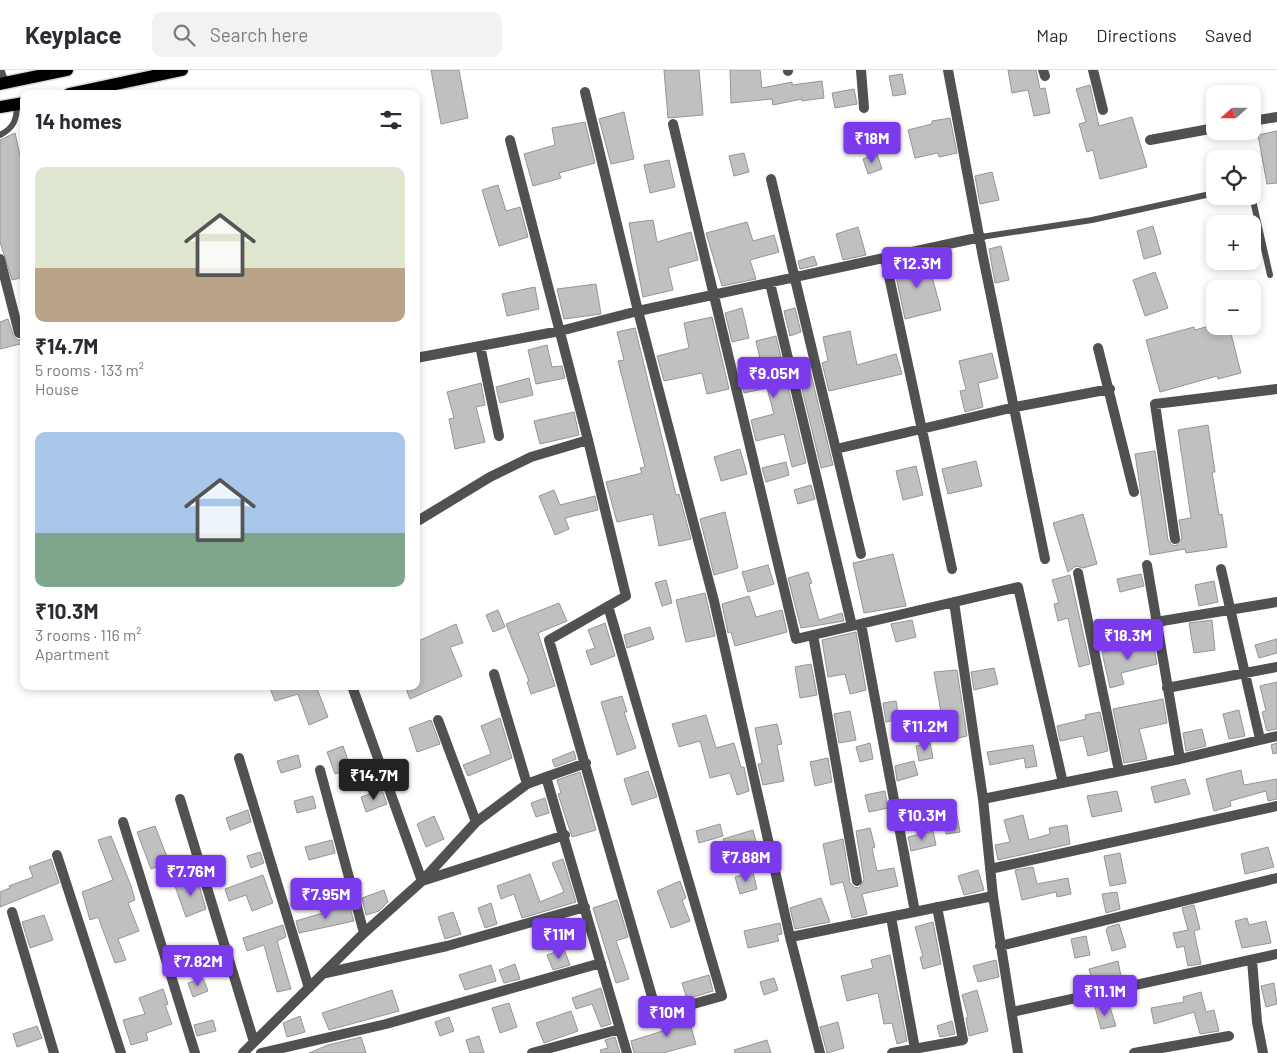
<!DOCTYPE html>
<html lang="en">
<head>
<meta charset="utf-8">
<style>
	body { margin:0; font-family:Barlow,sans-serif; background:#f2f2f3; color:#2b2b33; height:100vh; display:flex; flex-direction:column; font-size:19px; white-space:nowrap }
	* { box-sizing:border-box; margin:0 }
	p { font-size:16px; color:#7c7c81 }
	.icon { flex:none; width:28px; height:28px; fill:none; stroke:currentColor; stroke-width:2; stroke-linecap:round; stroke-linejoin:round }
	.map { position:relative; flex:1; overflow:hidden }
	.drawer { position:absolute; left:20px; top:20px; width:400px; height:600px; display:flex; flex-direction:column; background:#fff; border-radius:10px; box-shadow:0 2px 8px #0003 }
	.drawer>* { flex:none }
	.needle { width:32px; rotate:249deg }
	.controls { position:absolute; left:1206px; top:15px; display:grid; gap:10px }
	.controls a { display:grid; place-items:center; width:55px; height:55px; border-radius:10px; background:#fff; box-shadow:0 2px 8px #0003; font-size:25px }
	.price { position:absolute; translate:-50% -42px; padding:0 11px; border-radius:5px; background:#7c3aed; color:#fff; font-size:16px; line-height:32px; filter:drop-shadow(0 1px 2px #0008) }
	.price::after { content:''; position:absolute; left:50%; top:30px; width:15px; height:11px; margin-left:-8px; background:inherit; clip-path:polygon(0 0,100% 0,50% 100%) }
	.price.current { background:#222; color:#fff }
	ul { padding:0; list-style:none }
	li { display:grid; align-content:center; gap:10px; height:265px; padding:0 15px }
	li span { display:grid; place-items:center; height:155px; border-radius:10px; color:#555 }
	li>.icon { margin-inline-start:auto }
	span .icon { width:90px; height:90px; fill:#fffc; stroke-width:1 }
	li b { font-size:21px }
	h2 { display:flex; justify-content:space-between; align-items:center; height:60px; padding:0 15px; font-size:21px }
	header { display:flex; align-items:center; gap:30px; box-sizing:border-box; height:70px; padding:0 25px; background:#fff; border-bottom:1px solid #e1e1e2 }
	header strong { font-size:24px }
	nav { display:flex; gap:28px; margin-inline-start:auto; font-size:18px }
	.search { width:350px; height:45px; background:#f2f2f3; display:flex; align-items:center; gap:12px; box-sizing:border-box; padding:0 18px; border-radius:10px; color:#7c7c81; font-size:19px }
	.map>svg:first-child { display:block }
	.building { fill:#c0c0c0; stroke:#959595 }
	.lines { fill:none; stroke-linecap:round; stroke-linejoin:round }
	.primary-casing { stroke:#dbdbdb; stroke-width:15 }
	.lane { stroke:#515151; stroke-width:6 }
	.street { stroke:#515151; stroke-width:10 }
	.primary { stroke:#000; stroke-width:12 }
</style>
</head>
<body>
<header>
<strong>Keyplace</strong>
<div class="search"><svg class="icon" aria-label="search" viewBox="0 0 24 24"><circle cx="10" cy="10" r="6"/><path d="M15 15l6 6"/></svg>Search here</div>
<nav><a>Map</a><a>Directions</a><a>Saved</a></nav>
</header>
<div class="map">
<svg width="1277" height="983" viewBox="0 0 1277 983">
	<rect width="100%" height="100%" fill="#fff"/>
	<!-- building -->
	<path class="building" d="M431 0H459L468 48 441 54Z
		M664 0H699L703 45 668 48Z
		M730 0H760L762 18 792 12V15L822 11 824 28 802 31V29L773 35 772 29 731 33Z
		M1008 0H1036L1040 19 1045 18 1050 43 1034 46 1028 20 1012 23Z
		M902 4 906 24 893 26 889 6Z
		M1090 15 1099 56 1132 47 1147 97 1100 109 1093 80 1087 82 1079 54 1086 52 1076 19Z
		M854 19 857 34 835 38 832 23Z
		M624 42 634 89 611 94 599 49Z
		M950 48 957 83 939 87 938 83 915 88 908 60 932 54V51Z
		M585 52 595 93 559 103 561 108 533 116 524 84 555 75 552 58Z
		M1277 61V113L1267 114 1258 65Z
		M15 63 24 103V207L12 210 0 172V70Z
		M744 83 749 102 734 106 729 86Z
		M877 84 882 99 868 104 863 89Z
		M669 90 675 117 650 123 644 95Z
		M992 102 999 130 980 134 975 106Z
		M498 115 506 141 520 137 528 167 499 176 482 120Z
		M653 150 657 172 691 162 698 190 668 198 673 220 643 227 629 153Z
		M747 152 753 171 774 165 779 182 750 190 756 209 722 216 706 163Z
		M1153 156 1161 184 1144 189 1137 161Z
		M858 157 866 185 843 190 836 164Z
		M1001 176 1009 210 995 213 989 179Z
		M814 186 817 195 800 199 798 191Z
		M927 188 941 240 905 249 894 197Z
		M1155 202 1168 238 1145 246 1133 210Z
		M596 214 601 244 564 249 557 219Z
		M535 217 539 239 507 246 502 224Z
		M742 238 749 268 732 272 725 243Z
		M795 238 801 262 790 266 784 241Z
		M712 247 729 319 707 324 702 303 664 311 657 286 689 278 684 253Z
		M8 249 14 267 18 270 24 268V273L0 279V252Z
		M1209 256H1229L1241 303 1218 309 1217 306 1160 322 1146 270 1194 257 1195 260Z
		M635 258 676 425 679 424 691 469 659 476 653 444 617 452 606 412 642 403 640 398 645 397 618 291 624 290 617 262Z
		M850 261 857 295 896 284 902 304 829 321 822 293 828 291 823 267Z
		M776 266 806 393 792 397 784 364 756 371 751 350 774 344 767 318 744 323 738 298 761 293 756 271Z
		M547 275 552 297 562 296 565 308 536 314 528 280Z
		M992 283 998 308 978 313 983 337 965 342 960 321 966 320 959 291Z
		M809 296 833 395 821 398 797 298Z
		M529 308 533 325 500 333 496 317Z
		M481 313 485 335 476 337 485 372 455 379 449 349 454 348 447 322Z
		M574 342 579 365 540 374 534 351Z
		M1208 355 1215 402H1212L1219 445 1222 444 1227 477 1186 483 1185 479 1150 485 1135 384 1155 381 1168 470 1172 475 1176 476 1182 468 1179 450 1191 448 1178 360Z
		M740 379 747 404 721 411 714 387Z
		M976 391 982 416 948 424 942 399Z
		M786 392 789 405 766 412 762 398Z
		M916 396 923 425 903 430 896 401Z
		M811 415 815 429 798 434 794 420Z
		M554 420 560 435 595 426 598 440 565 448 569 459 555 465 539 426Z
		M725 442 738 498 714 505 700 449Z
		M1083 444 1097 494 1083 498 1076 496 1068 502 1053 453Z
		M893 484 906 536 864 543 853 493Z
		M768 495 774 514 748 522 742 502Z
		M808 502 812 513 809 514 819 550 842 543 844 551 801 558 788 508Z
		M1141 504 1144 516 1120 522 1117 509Z
		M1070 505 1090 594 1079 597 1068 548 1058 551 1054 534 1059 533 1052 510Z
		M666 510 672 533 662 536 655 513Z
		M1214 511 1218 532 1199 536 1195 515Z
		M705 523 715 566 686 572 676 530Z
		M749 526 756 547 782 540 787 562 735 576 731 562 728 563 722 534Z
		M559 533 567 551 538 563 555 616 531 624 527 612 529 611 506 554Z
		M498 540 505 557 493 562 486 545Z
		M912 550 916 567 896 572 891 554Z
		M1212 550 1215 580 1194 583 1189 553Z
		M605 553 615 586 591 595 586 581 595 578 588 560Z
		M456 554 463 573 450 577 462 606 410 629 405 616H416V572Z
		M650 557 654 569 627 578 624 565Z
		M856 562 866 620 850 624 845 604 828 607 822 570Z
		M1277 569V583L1259 588 1255 575Z
		M1153 571 1157 594 1121 603 1124 614 1110 618 1102 582Z
		M811 594 817 625 800 628 795 597Z
		M994 598 998 614 974 620 971 602Z
		M957 600 967 666 946 671 934 602Z
		M1277 612V659L1267 661 1262 642 1266 641 1260 616Z
		M269 616H316L328 647 309 655 298 624 275 631Z
		M622 626 627 642H624L636 678 617 685 601 632Z
		M1163 629 1167 653 1139 659 1147 689 1124 693 1113 639Z
		M896 631 899 649 886 652 883 633Z
		M1239 640 1245 666 1229 669 1223 644Z
		M850 641 856 670 839 673 834 644Z
		M1100 642 1108 681 1088 686 1083 666 1060 671 1057 656 1086 649 1085 645Z
		M706 645 716 678 734 673 741 697H744L749 721 737 725 730 703 710 708 700 671 679 677 672 654Z
		M500 648 512 688 468 706 463 695 491 684 481 656Z
		M431 650 440 674 417 682 409 658Z
		M777 654 782 674 777 675 784 711 763 715 758 694 762 693 755 658Z
		M1202 659 1206 676 1186 681 1183 663Z
		M870 673 873 689 860 692 856 677Z
		M930 673 933 688 919 691 916 676Z
		M1277 673V683L1273 684 1271 675Z
		M1033 675 1037 696 1026 698 1024 688 990 695 987 682Z
		M343 676 351 699 335 704 327 682Z
		M574 681 576 689 555 697 552 690Z
		M298 685 301 697 281 703 277 691Z
		M828 688 832 712 815 716 810 692Z
		M914 691 918 705 897 711 895 696Z
		M1241 700 1244 715 1277 709V729L1268 731 1266 721 1230 731 1231 736 1214 741 1206 709Z
		M648 701 657 727 632 735 624 709Z
		M580 702 596 760 572 767 558 724 561 723 557 710Z
		M1185 709 1190 724 1155 733 1151 717Z
		M382 720 387 734 366 742 361 727Z
		M885 721 888 738 869 742 865 725Z
		M1117 721 1122 741 1092 747 1087 726Z
		M313 726 316 738 297 743 294 731Z
		M545 728 549 743 536 747 531 733Z
		M248 740 251 752 230 760 226 748Z
		M956 740 960 762 946 764 942 742Z
		M1023 745 1029 770 1050 764 1049 758 1067 755 1070 774 998 790 995 775 1010 772 1004 750Z
		M434 746 444 769 426 777 417 754Z
		M720 754 723 766 699 773 696 761Z
		M155 756 169 792 151 799 137 762Z
		M870 758 875 777 872 778 877 801 894 798 898 816 862 824 867 844 852 848 843 812 831 815 823 774 843 769 850 813 854 817 859 818 864 810 856 761Z
		M753 760 757 775 727 783 723 769Z
		M933 761 936 775 911 781 908 767Z
		M111 766 131 816 135 830 128 833 139 861 118 869 126 890 115 893 98 847 90 850 82 822 113 810 98 770Z
		M332 770 335 783 309 790 305 777Z
		M1268 777 1274 797 1245 804 1241 784Z
		M260 782 264 793 251 798 247 786Z
		M1120 783 1126 813 1110 816 1104 786Z
		M51 789 59 813 0 837V822L10 818 9 816 33 807 29 797Z
		M563 789 576 832 522 848 514 824 501 829 497 816 530 804 540 832 564 822 552 793Z
		M1033 797 1037 814 1068 808 1071 824 1057 827 1056 822 1022 830 1015 800Z
		M978 800 984 820 964 825 958 806Z
		M753 802 757 819 740 824 735 807Z
		M263 805 273 833 252 841 246 825 229 831 225 819Z
		M197 808 206 839 186 847 175 816Z
		M680 811 686 828 682 830 690 851 671 858 657 821Z
		M384 820 388 832 379 841 366 845 362 828Z
		M1117 822 1120 839 1106 843 1102 824Z
		M821 828 830 852 795 859 790 838Z
		M617 830 628 867 616 871 629 909 616 913 593 838Z
		M491 833 497 854 485 858 478 838Z
		M349 835 354 851 299 863 296 851Z
		M1194 835 1200 859 1194 861 1201 894 1188 896 1184 876 1177 878 1173 863 1188 860 1182 838Z
		M453 842 461 864 445 869 438 847Z
		M44 845 53 870 30 878 22 852Z
		M1247 848 1249 855 1266 851 1271 873 1242 878 1235 851Z
		M933 852 941 894 923 899 920 887H923L915 857Z
		M780 853 782 864 777 865 779 871 748 878 744 861Z
		M1119 854 1126 877 1112 881 1106 860 1108 857Z
		M283 855 286 867 277 871 291 919 277 922 264 875 247 881 243 868Z
		M1086 866 1090 885 1075 888 1071 869Z
		M564 879 570 895 553 900 547 885Z
		M890 885 907 971 897 974 892 953 884 954 878 923 847 931 841 906 873 898 871 890Z
		M996 890 999 907 978 912 973 896Z
		M1118 891 1122 911 1094 917 1089 899Z
		M515 894 520 909 504 913 499 900Z
		M491 895 496 911 465 920 459 905Z
		M709 905 713 921 687 929 682 913Z
		M203 908 208 921 193 927 188 913Z
		M774 908 778 920 764 925 760 912Z
		M1274 913 1277 934 1266 937 1261 916Z
		M601 918 611 954 601 957 592 934 576 939 572 928Z
		M163 919 168 934 165 935 172 954 146 963 148 970 131 975 123 950 145 944 139 928Z
		M392 920 399 941 329 960 322 943Z
		M977 920 988 961 969 966 966 948 968 947 962 925Z
		M1201 922 1206 942 1214 940 1219 961 1200 964 1194 942 1154 954 1151 938 1184 932 1183 927Z
		M509 933 517 957 500 963 492 938Z
		M1109 934 1116 956 1101 959 1095 937Z
		M571 941 578 961 544 973 536 953Z
		M687 943 696 974 663 983H634L631 971 669 959 666 949Z
		M300 946 305 962 287 967 283 953Z
		M449 947 454 961 440 966 435 952Z
		M213 950 216 961 197 966 194 955Z
		M952 951 955 964 940 967 937 956Z
		M838 952 844 978 827 983 820 957Z
		M37 956 42 968 17 977 13 964Z
		M479 966 484 983H470L466 970Z
		M361 967 366 983H309L328 975Z
		M615 967 620 983H601L600 980 608 978 605 970Z
		M767 970 771 983H735L734 980Z"/>
	<g class="lines">
		<defs>
			<path id="primary" d="M0 14 67 0
				M69 24 182 0
				M0 37 24 33"/>
		</defs>
		<!-- primary casing -->
		<use href="#primary" class="primary-casing"/>
		<!-- lane -->
		<path class="lane" d="M0 65C14 58 17 49 17 34
			M1252 126 1270 205
			M981 167 1092 150 1215 123"/>
		<!-- street -->
		<path class="street" d="M788 0V1
			M861 0 864 38
			M948 0 983 187 1045 489
			M1043 0 1045 6
			M1093 0 1103 40
			M0 2 4 13
			M585 22 638 241 714 531 790 867 820 983
			M1252 51 1277 47
			M673 54 796 569 1018 517 1063 713
			M510 70 588 370 626 526 549 570 657 944 722 926 608 536
			M1150 70 1215 58
			M771 109 861 484
			M885 188 952 499
			M0 189 19 263
			M770 213 852 556
			M480 276 499 366
			M1098 278 1134 422
			M416 288 560 261 638 241 981 167
			M836 379 1015 337 1110 319
			M416 452 490 407 531 387 588 370
			M1175 469 1155 334 1277 319
			M1147 495 1180 689
			M1221 499 1260 669
			M1078 503 1119 701
			M954 532 983 729 993 826 1018 983
			M1156 552 1277 532
			M861 554 915 842
			M813 565 857 811
			M494 604 527 714
			M352 616 422 811 565 765
			M1167 618 1277 597
			M438 650 476 752
			M239 688 309 918
			M320 700 364 863
			M546 707 586 693
			M180 729 254 972
			M983 729 1180 689 1277 666
			M123 752 195 983
			M57 785 121 983
			M990 799 1277 736
			M12 842 54 983
			M891 847 915 979
			M791 867 993 826
			M1000 876 1277 808
			M1252 890 1257 952 1263 983
			M326 903 447 876 585 837
			M1012 942 1277 884
			M243 983 364 863 422 811 476 752 527 714 546 707 627 983
			M261 983 386 954 601 893
			M532 983 620 959
			M892 983 963 970 937 837
			M1134 983 1229 966"/>
		<!-- primary -->
		<use href="#primary" class="primary"/>
	</g>
</svg>
<div class="controls">
<a><svg class="needle" viewBox="-14 -14 28 28"><path d="M0-13l5 13h-10z" fill="#e53935"/><path d="M0 13l5-13h-10z" fill="#7c7c81"/></svg></a>
<a><svg class="icon" aria-label="locate" viewBox="0 0 24 24"><circle cx="12" cy="12" r="6"/><path d="M12 2v4M12 18v4M2 12h4M18 12h4"/></svg></a>
<a>+</a>
<a>−</a>
</div>
<b class="price" style="left:872px;top:94px">₹18M</b>
<b class="price" style="left:917px;top:219px">₹12.3M</b>
<b class="price" style="left:774px;top:329px">₹9.05M</b>
<b class="price" style="left:1128px;top:591px">₹18.3M</b>
<b class="price" style="left:925px;top:682px">₹11.2M</b>
<b class="price current" style="left:374px;top:731px">₹14.7M</b>
<b class="price" style="left:922px;top:771px">₹10.3M</b>
<b class="price" style="left:746px;top:813px">₹7.88M</b>
<b class="price" style="left:191px;top:827px">₹7.76M</b>
<b class="price" style="left:326px;top:850px">₹7.95M</b>
<b class="price" style="left:559px;top:890px">₹11M</b>
<b class="price" style="left:198px;top:917px">₹7.82M</b>
<b class="price" style="left:1105px;top:947px">₹11.1M</b>
<b class="price" style="left:667px;top:968px">₹10M</b>
<section class="drawer">
<h2>14 homes<svg class="icon" aria-label="filters" viewBox="0 0 24 24"><path d="M4 7h16M4 17h16"/><circle cx="9" cy="7" r="2"/><circle cx="15" cy="17" r="2"/></svg></h2>
<ul>
<li><span style="background:linear-gradient(#dfe7d0 65%,#b9a48a 0)"><svg class="icon" aria-label="home" viewBox="0 0 24 24"><path d="M3 11l9-7 9 7M6 9v11h12V9"/></svg></span><div><b>₹14.7M</b><p>5 rooms · 133 m²</p><p>House</p></div></li>
<li><span style="background:linear-gradient(#a9c7e8 65%,#7fa58c 0)"><svg class="icon" aria-label="home" viewBox="0 0 24 24"><path d="M3 11l9-7 9 7M6 9v11h12V9"/></svg></span><div><b>₹10.3M</b><p>3 rooms · 116 m²</p><p>Apartment</p></div></li>
</ul>
</section>
</div>
</body>
</html>
